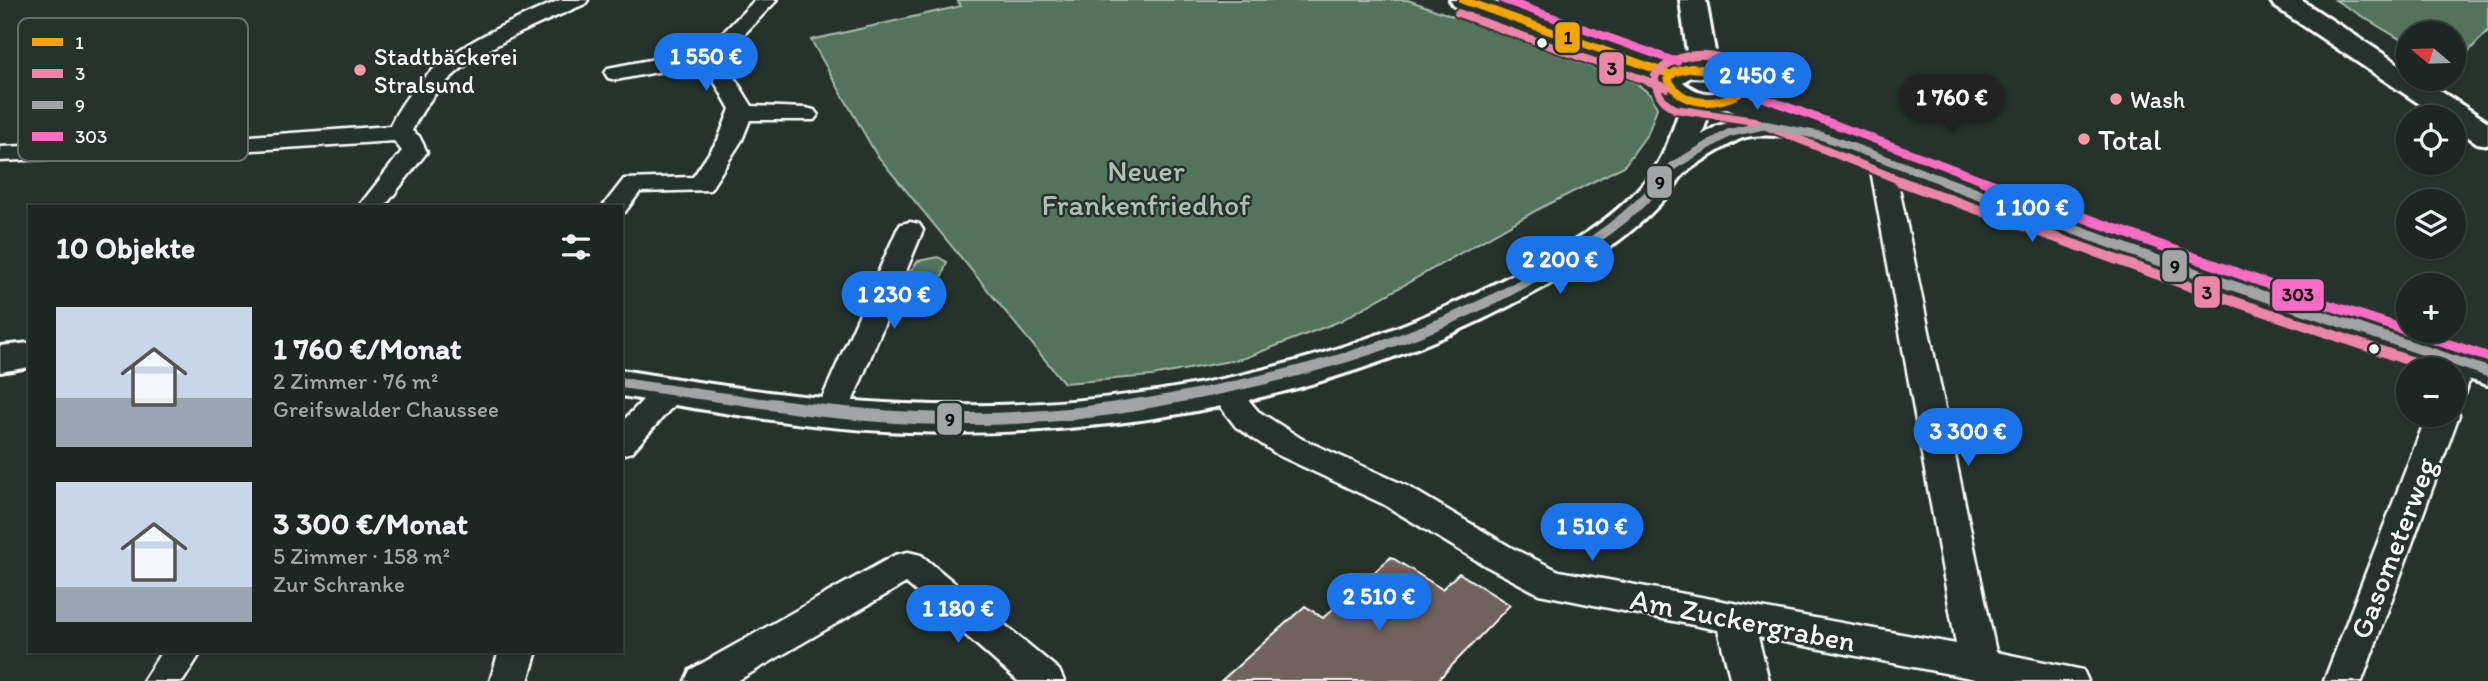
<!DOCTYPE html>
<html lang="de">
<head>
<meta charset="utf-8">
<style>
	body { margin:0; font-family:Itim,sans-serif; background:#29322f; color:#f1f3f6; height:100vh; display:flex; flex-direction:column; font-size:26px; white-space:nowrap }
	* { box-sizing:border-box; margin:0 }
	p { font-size:23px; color:#a0a5a5 }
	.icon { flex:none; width:38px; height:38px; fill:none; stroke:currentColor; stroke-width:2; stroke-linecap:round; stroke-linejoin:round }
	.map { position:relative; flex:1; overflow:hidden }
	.details { position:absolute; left:28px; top:205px; width:595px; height:448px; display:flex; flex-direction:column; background:#1c2622; border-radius:0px; box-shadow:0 2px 5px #0004,0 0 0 2px #3a4340 }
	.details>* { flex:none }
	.needle { width:46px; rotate:289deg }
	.tools { position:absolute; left:2396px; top:21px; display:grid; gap:14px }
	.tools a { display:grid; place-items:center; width:70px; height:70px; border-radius:50%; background:#1c2622; box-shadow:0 2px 5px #0004,0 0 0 2px #3a4340; font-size:35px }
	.price { position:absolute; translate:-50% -60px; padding:0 16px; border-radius:24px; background:#1a73e8; color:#fff; font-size:23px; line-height:46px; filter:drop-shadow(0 2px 4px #0008) }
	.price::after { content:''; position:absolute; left:50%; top:42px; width:21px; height:16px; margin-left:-10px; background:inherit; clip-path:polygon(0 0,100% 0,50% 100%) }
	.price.selected { background:#222; color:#fff }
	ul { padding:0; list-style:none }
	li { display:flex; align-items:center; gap:21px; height:175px; padding:0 28px }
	li span { display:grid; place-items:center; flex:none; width:196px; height:140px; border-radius:0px; color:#555 }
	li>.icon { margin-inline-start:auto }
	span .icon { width:84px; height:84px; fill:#fffc; stroke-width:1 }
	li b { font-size:30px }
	h2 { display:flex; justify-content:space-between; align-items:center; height:84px; padding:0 28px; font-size:30px }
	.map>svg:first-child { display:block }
	.green { fill:#52735c; stroke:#a8b9ae; stroke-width:2 }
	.building { fill:#70635d; stroke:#fff; stroke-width:2 }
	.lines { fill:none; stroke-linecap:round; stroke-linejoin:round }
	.street-casing { stroke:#fff; stroke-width:5 }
	.secondary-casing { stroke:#fff; stroke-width:6 }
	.highway-casing { stroke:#fff; stroke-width:6 }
	.street { fill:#26332d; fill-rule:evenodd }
	.secondary { fill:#26332d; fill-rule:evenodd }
	.highway { fill:#26332d; fill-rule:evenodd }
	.bus-1-casing { stroke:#26332d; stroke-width:12 }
	.bus-2-far1-casing { stroke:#26332d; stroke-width:12 }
	.bus-2-casing { stroke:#26332d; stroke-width:15 }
	.bus-3-far2-casing { stroke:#26332d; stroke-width:12 }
	.bus-3-far1-casing { stroke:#26332d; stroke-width:15 }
	.bus-3-casing { stroke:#26332d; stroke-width:18 }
	.bus-4-far1-casing { stroke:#26332d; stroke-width:12 }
	.bus-4-casing { stroke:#26332d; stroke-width:15 }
	.bus-1 { stroke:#f3a500; stroke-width:8 }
	.bus-2-far1 { stroke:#ec85a8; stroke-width:8 }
	.bus-2 { stroke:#ec85a8; stroke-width:10 }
	.bus-3-far2 { stroke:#a3a4a6; stroke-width:8 }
	.bus-3-far1 { stroke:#a3a4a6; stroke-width:10 }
	.bus-3 { stroke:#a3a4a6; stroke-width:12 }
	.bus-4-far1 { stroke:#fb6dc5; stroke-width:8 }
	.bus-4 { stroke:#fb6dc5; stroke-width:10 }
	.bus-dot { fill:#fff; stroke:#26332d; stroke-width:2.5 }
	.poi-dot { fill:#ff9aa2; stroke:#26332d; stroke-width:2.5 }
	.labels { text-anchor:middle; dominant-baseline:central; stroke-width:5; stroke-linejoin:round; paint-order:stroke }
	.far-poi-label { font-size:24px; fill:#fff; stroke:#26332d; text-anchor:start }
	.poi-label { font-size:30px; fill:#fff; stroke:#26332d; text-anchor:start }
	.park-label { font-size:30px; fill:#b1c0b6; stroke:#26332d }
	.street-label { font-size:30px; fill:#fff; stroke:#26332d }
	.key { fill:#26332d; stroke:#67706c; stroke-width:2 }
	.key-label { font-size:19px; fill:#fff }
	.line-badge { stroke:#26332d; stroke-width:2.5 }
	.pale-badge-label { font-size:19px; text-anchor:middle; font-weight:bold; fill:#111 }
</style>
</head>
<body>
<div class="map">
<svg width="2488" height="681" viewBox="0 0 2488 681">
	<rect width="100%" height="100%" fill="#26332d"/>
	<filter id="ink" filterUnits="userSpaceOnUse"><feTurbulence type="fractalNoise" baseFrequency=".0143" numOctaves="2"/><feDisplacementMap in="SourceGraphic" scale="14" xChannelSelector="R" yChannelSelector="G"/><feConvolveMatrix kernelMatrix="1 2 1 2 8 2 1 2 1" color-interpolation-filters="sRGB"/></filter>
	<g filter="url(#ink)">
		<!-- green -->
		<path class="green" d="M957 0H1408L1636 83 1651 95 1657 108 1648 133 1624 166 1537 210 1340 321 1245 358 1152 376 1064 383 876 154 811 40 961 6Z
			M2335 0H2488V31L2464 56 2454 59V33H2408V44Z
			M938 257 947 262 932 305 895 304 904 280 918 261Z"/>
		<!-- building -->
		<path class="building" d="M1391 557 1442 589 1459 573 1510 605 1437 681H1221L1305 606 1323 618Z"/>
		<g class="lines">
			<defs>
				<path id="street" d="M560 0H588L585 4C519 33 443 60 412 131L419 136 427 152 385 206H359L402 151 394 141 237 151 0 161V147L237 137 390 126C422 57 494 29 560 0Z
					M755 0H777L730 49 726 64 752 106 806 108 814 110 818 115 814 120H750L742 140 710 190 640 192 625 212 621 213V206H603L624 179 693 177 718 140 730 109 704 63 616 80 608 78 605 73 608 68 707 49Z
					M1881 152 1890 154 1893 159 1996 652 2083 670 2088 681H1986L1758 637 1769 681H1731L1718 630 1539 594 1486 566 1383 504 1278 455 1236 427 1209 392 1214 385 1225 382 1236 385 1258 411 1302 439 1407 486 1512 548 1559 571 1956 644 1869 159 1872 154Z
					M910 222 919 224 923 230 848 412 843 419 832 423 821 419 816 412 897 230 901 224Z
					M2460 353 2471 356 2475 363 2465 394 2454 397V369H2443L2449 356Z
					M669 381 680 384 685 391 680 398 632 452 621 455V423L658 384Z
					M2454 407 2459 415 2362 681H2324L2427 415H2454Z
					M908 552 921 555 1059 670 1064 681H1018L906 583 737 681H685L690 670 895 555Z
					M162 651H202L183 681H143Z
					M499 651H537L528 681H490Z"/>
				<path id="secondary" d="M1450 0H1489L1670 64 1688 60 1680 0H1706L1717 63C1734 67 1744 72 1754 86L1752 98C1996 189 2239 282 2488 359V385L2454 375V369H2437L2349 341 2137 267 1794 135C1776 139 1756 131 1738 140 1721 149 1700 161 1685 173 1679 178 1675 187 1670 193 1660 204 1650 215 1639 224 1601 258 1556 281 1511 305 1328 400 1114 439 908 432 812 429 716 412 621 396V370C715 385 810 400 905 404 1105 413 1309 377 1488 287 1548 257 1619 223 1657 165 1668 147 1674 125 1681 106 1669 101 1655 92 1654 78L1454 6ZM1691 77 1709 78 1724 87V90C1709 97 1695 92 1683 82ZM1727 109 1747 117 1717 126 1702 135 1710 111Z
					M30 343V367L0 372V346Z"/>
				<path id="highway" d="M2270 0H2301L2408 70V79H2422L2488 122V145L2477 143 2454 127V117H2439L2274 6Z"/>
			</defs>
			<!-- street casing -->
			<use href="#street" class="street-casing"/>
			<!-- secondary casing -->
			<use href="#secondary" class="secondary-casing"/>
			<!-- highway casing -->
			<use href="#highway" class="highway-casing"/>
			<!-- street -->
			<use href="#street" class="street"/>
			<!-- secondary -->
			<use href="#secondary" class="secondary"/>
			<!-- highway -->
			<use href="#highway" class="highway"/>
			<defs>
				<path id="bus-1" d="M1463 0 1672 75
					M1691 68 1718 71 1739 86V94C1714 106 1682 107 1668 79L1675 72Z"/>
				<path id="bus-2-far1" d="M1458 13 1667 88
					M1752 82C1747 77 1742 70 1736 66 1711 48 1674 52 1655 76 1655 91 1661 101 1675 109L1754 121 1904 182"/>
				<path id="bus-2" d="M1899 181 2192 287 2434 369"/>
				<path id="bus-3-far2" d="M1659 182 1673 166 1729 133 1766 125 1822 136 1947 182"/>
				<path id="bus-3-far1" d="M1943 181 2154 259 2488 372
					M621 383 783 406
					M1132 406C1282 380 1422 346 1553 266 1593 242 1631 217 1661 181"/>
				<path id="bus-3" d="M771 404C893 422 1020 426 1142 404"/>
				<path id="bus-4-far1" d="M1504 0 1677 62
					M1735 87 1988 182"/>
				<path id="bus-4" d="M1983 181 2298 295 2488 357"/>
			</defs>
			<!-- bus-1 casing -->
			<use href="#bus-1" class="bus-1-casing"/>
			<!-- bus-2-far1 casing -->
			<use href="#bus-2-far1" class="bus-2-far1-casing"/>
			<!-- bus-2 casing -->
			<use href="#bus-2" class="bus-2-casing"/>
			<!-- bus-3-far2 casing -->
			<use href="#bus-3-far2" class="bus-3-far2-casing"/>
			<!-- bus-3-far1 casing -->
			<use href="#bus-3-far1" class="bus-3-far1-casing"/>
			<!-- bus-3 casing -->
			<use href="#bus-3" class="bus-3-casing"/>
			<!-- bus-4-far1 casing -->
			<use href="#bus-4-far1" class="bus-4-far1-casing"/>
			<!-- bus-4 casing -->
			<use href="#bus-4" class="bus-4-casing"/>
			<!-- bus-1 -->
			<use href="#bus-1" class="bus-1"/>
			<!-- bus-2-far1 -->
			<use href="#bus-2-far1" class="bus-2-far1"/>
			<!-- bus-2 -->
			<use href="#bus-2" class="bus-2"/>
			<!-- bus-3-far2 -->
			<use href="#bus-3-far2" class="bus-3-far2"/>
			<!-- bus-3-far1 -->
			<use href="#bus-3-far1" class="bus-3-far1"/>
			<!-- bus-3 -->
			<use href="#bus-3" class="bus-3"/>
			<!-- bus-4-far1 -->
			<use href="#bus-4-far1" class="bus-4-far1"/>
			<!-- bus-4 -->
			<use href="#bus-4" class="bus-4"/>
		</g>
	</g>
	<!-- markers -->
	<g class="bus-dot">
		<circle cx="1542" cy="43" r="6"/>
		<circle cx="2374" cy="349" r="6"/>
	</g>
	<g class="poi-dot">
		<circle cx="360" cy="70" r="7"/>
		<circle cx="2116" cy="99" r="7"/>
		<circle cx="2084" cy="139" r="7"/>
	</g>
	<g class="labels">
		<!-- far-poi labels -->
		<g class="far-poi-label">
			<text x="374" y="56">Stadtbäckerei<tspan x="374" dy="28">Stralsund</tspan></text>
			<text x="2130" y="99">Wash</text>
		</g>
		<!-- poi labels -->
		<g class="poi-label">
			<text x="2098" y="139">Total</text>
		</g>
		<!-- park labels -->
		<g class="park-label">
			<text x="1146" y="170">Neuer<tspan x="1146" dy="34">Frankenfriedhof</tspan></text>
		</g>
		<!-- street labels -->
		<g class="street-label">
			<text transform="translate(2393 548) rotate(-69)">Gasometerweg</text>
			<text transform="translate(1743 620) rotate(11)">Am Zuckergraben</text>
		</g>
	</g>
	<!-- legend -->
	<rect x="18" y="18" width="230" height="143" rx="10" class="key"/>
	<rect x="32" y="38" width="31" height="8" fill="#f3a500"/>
	<rect x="32" y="69" width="31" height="9" fill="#ec85a8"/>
	<rect x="32" y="101" width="31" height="8" fill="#a3a4a6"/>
	<rect x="32" y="132" width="31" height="9" fill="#fb6dc5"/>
	<g class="key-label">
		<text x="75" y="49">1</text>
		<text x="75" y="80">3</text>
		<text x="75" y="112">9</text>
		<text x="75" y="143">303</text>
	</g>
	<g class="line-badge">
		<rect x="1554" y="21" width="27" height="33" rx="7" fill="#f3a500"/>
		<rect x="1598" y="51" width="27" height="34" rx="7" fill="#ec85a8"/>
		<rect x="1646" y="165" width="27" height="34" rx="7" fill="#a3a4a6"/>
		<rect x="2161" y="249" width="27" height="34" rx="7" fill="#a3a4a6"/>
		<rect x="2193" y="275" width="28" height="34" rx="7" fill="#ec85a8"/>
		<rect x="2271" y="278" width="54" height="34" rx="7" fill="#fb6dc5"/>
		<rect x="936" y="402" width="27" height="34" rx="7" fill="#a3a4a6"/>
	</g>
	<g class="pale-badge-label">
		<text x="1568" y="44">1</text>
		<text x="1612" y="75">3</text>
		<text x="1660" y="189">9</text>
		<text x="2175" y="273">9</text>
		<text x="2207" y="299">3</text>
		<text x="2298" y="301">303</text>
		<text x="950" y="426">9</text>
	</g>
</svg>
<div class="tools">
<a><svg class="needle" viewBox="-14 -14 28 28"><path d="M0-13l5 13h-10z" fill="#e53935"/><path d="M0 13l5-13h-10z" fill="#a0a5a5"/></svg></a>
<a><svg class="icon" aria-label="locate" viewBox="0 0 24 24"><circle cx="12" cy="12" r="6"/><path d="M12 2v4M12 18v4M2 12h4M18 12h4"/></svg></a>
<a><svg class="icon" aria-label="layers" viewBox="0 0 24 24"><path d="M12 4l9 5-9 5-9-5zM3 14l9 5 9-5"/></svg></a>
<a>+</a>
<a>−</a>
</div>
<b class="price" style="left:706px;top:93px">1 550 €</b>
<b class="price" style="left:1757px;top:112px">2 450 €</b>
<b class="price selected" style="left:1952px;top:134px">1 760 €</b>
<b class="price" style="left:2032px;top:244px">1 100 €</b>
<b class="price" style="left:1560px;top:296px">2 200 €</b>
<b class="price" style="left:894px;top:331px">1 230 €</b>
<b class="price" style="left:1968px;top:468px">3 300 €</b>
<b class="price" style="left:1592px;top:563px">1 510 €</b>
<b class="price" style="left:1379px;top:633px">2 510 €</b>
<b class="price" style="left:958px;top:645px">1 180 €</b>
<section class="details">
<h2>10 Objekte<svg class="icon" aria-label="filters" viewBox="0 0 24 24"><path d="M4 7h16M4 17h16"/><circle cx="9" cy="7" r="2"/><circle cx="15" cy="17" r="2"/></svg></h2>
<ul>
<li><span style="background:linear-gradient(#c9d6e8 65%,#9aa5b1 0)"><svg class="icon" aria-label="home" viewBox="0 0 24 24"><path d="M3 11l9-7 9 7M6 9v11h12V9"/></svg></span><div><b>1 760 €/Monat</b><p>2 Zimmer · 76 m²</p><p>Greifswalder Chaussee</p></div></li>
<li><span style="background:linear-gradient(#c9d6e8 75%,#9aa5b1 0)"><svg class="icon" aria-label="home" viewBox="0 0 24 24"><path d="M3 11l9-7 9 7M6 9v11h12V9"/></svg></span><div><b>3 300 €/Monat</b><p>5 Zimmer · 158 m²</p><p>Zur Schranke</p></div></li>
</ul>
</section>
</div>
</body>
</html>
